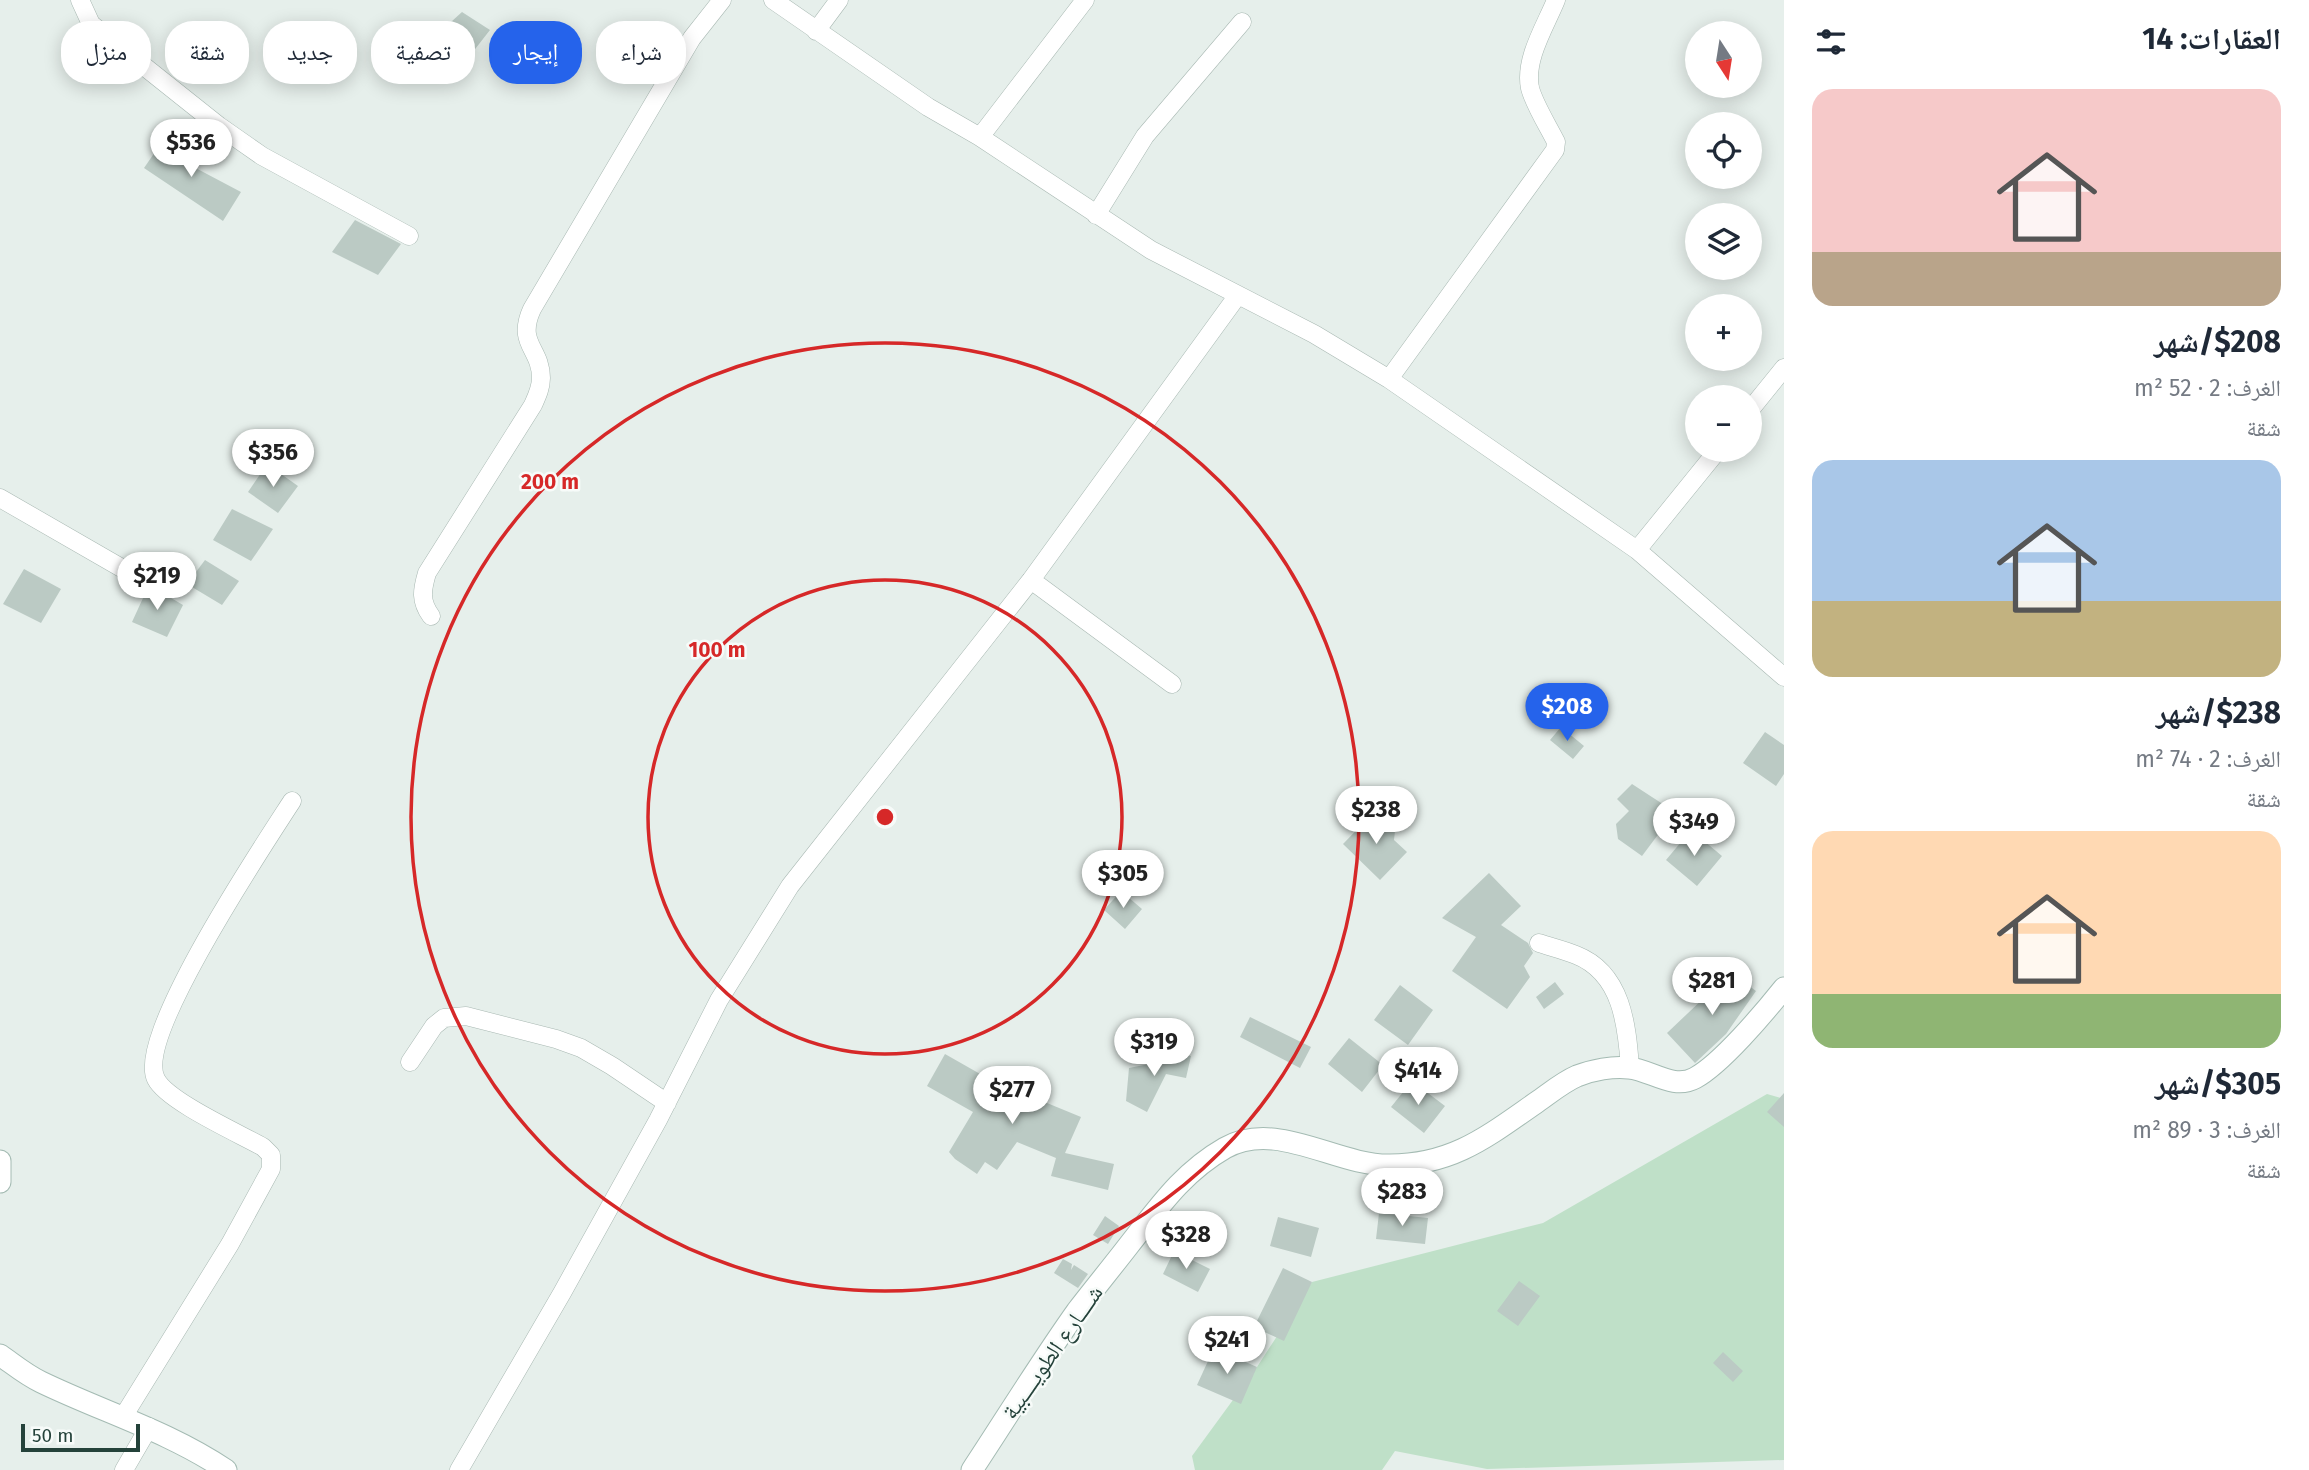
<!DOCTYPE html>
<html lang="ar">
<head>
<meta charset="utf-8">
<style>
	body { margin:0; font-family:"Fira Sans","Noto Naskh Arabic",sans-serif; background:#f6f6f7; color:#1f2937; direction:rtl; height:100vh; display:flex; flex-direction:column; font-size:26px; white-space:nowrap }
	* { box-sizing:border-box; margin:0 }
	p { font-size:23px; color:#747a83 }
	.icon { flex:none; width:38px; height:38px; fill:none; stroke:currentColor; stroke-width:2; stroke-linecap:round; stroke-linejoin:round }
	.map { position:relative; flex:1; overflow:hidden; direction:ltr }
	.details { display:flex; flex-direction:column; background:#fff; width:525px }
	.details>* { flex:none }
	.hud { position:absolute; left:21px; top:21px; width:665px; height:63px; direction:rtl; display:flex; gap:14px }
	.needle { width:46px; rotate:168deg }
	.controls { position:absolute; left:1685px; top:21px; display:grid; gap:14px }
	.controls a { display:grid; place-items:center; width:77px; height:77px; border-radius:50%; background:#fff; box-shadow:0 4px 18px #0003; font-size:35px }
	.scale { position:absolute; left:21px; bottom:18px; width:119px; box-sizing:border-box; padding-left:7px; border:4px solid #24423a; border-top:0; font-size:19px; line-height:24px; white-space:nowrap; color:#24423a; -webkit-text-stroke:5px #f7fbf9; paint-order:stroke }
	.price { position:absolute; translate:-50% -60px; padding:0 16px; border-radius:24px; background:#fff; color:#222; font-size:23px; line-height:46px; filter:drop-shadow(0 2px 4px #0008) }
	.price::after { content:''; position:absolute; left:50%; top:42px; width:21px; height:16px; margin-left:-10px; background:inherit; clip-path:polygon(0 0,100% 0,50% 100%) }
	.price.selected { background:#2563eb; color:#fff }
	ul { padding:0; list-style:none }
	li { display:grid; align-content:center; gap:14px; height:371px; padding:0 28px }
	li span { display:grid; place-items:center; height:217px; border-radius:21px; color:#555 }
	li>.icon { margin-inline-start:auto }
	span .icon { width:126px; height:126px; fill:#fffc; stroke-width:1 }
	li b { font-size:30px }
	h2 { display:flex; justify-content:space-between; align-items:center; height:84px; padding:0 28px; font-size:30px }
	.pill { padding:0 24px; border-radius:28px; background:#fff; box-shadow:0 4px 18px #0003; font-size:24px; line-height:63px }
	.pill.selected { background:#2563eb; color:#fff }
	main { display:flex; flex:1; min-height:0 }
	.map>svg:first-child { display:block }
	.green { fill:#bfe0c8 }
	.building { fill:#bbcac4 }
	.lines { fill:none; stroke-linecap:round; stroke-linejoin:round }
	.street-casing { stroke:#a8b8b2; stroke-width:19 }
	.secondary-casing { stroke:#a4bbb3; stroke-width:23 }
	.street { stroke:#fff; stroke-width:18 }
	.secondary { stroke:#fff; stroke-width:21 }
	.ring { fill:none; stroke:#d62828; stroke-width:3.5 }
	.labels { text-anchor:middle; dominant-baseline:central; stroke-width:5; stroke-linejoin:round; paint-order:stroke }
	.street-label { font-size:23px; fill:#24423a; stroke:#f7fbf9 }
	.centre { fill:#d62828; stroke:#f7fbf9; stroke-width:3.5 }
	.ring-label { font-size:21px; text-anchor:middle; font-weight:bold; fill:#d62828; stroke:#f7fbf9; stroke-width:5; stroke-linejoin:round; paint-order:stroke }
</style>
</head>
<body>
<main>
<section class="details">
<h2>العقارات: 14<svg class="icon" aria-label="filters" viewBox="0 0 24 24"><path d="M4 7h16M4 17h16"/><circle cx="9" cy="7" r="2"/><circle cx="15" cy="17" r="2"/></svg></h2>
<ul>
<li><span style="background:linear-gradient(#f6c9c9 75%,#b9a48a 0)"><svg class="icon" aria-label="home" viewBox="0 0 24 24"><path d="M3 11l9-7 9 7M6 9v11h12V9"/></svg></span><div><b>$208/شهر</b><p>الغرف: 2 · 52 m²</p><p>شقة</p></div></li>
<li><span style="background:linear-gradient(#a9c7e8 65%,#c2b280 0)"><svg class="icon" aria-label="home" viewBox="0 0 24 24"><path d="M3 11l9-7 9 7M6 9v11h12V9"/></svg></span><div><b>$238/شهر</b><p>الغرف: 2 · 74 m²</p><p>شقة</p></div></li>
<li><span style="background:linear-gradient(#ffd9b3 75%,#8fb573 0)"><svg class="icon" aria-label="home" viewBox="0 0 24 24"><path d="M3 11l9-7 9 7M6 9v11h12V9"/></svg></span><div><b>$305/شهر</b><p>الغرف: 3 · 89 m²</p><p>شقة</p></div></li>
</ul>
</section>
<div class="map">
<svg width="1784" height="1470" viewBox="0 0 1784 1470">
	<rect width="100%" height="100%" fill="#e6efeb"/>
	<!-- green -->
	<path class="green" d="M1767 1094 1784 1099V1460L1487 1469 1395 1451 1382 1470H1195L1192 1456 1257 1367 1312 1282 1543 1223Z"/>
	<!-- building -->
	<path class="building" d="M462 12 490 30 472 53 441 31Z
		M166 136 194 155 188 164 241 192 223 221 144 168Z
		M355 220 401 244 378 275 332 252Z
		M267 464 298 486 278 513 248 492Z
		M232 509 273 529 251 561 213 540Z
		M205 560 239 581 222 605 187 584Z
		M24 569 61 589 41 623 3 604Z
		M149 585 183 605 167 637 132 622Z
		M1561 727 1584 746 1573 759 1550 740Z
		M1765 732 1784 745V774L1776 786 1743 763Z
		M1632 784 1675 812 1642 856 1618 839 1616 824 1629 811 1617 799Z
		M1374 812 1395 831 1394 840 1407 852 1380 880 1343 844Z
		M1691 830 1722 856 1697 886 1666 860Z
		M1489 873 1521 906 1501 925 1528 943 1533 953 1524 966 1530 977 1507 1009 1452 971 1476 937 1442 918Z
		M1121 891 1142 909 1125 929 1104 910Z
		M1732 973 1756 991 1726 1034 1695 1063 1667 1033 1707 995 1705 994Z
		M1555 982 1564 994 1544 1009 1536 997Z
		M1400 985 1433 1010 1408 1045 1374 1020Z
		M1250 1017 1311 1047 1300 1068 1240 1037Z
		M1349 1038 1383 1065 1362 1092 1328 1064Z
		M1161 1050 1191 1056 1186 1078 1166 1074 1147 1112 1126 1101 1129 1068 1159 1062Z
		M945 1054 1003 1087V1085L1081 1117 1065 1153 1114 1164 1108 1190 1051 1176 1056 1158 1017 1142 997 1170 985 1162 977 1174 955 1159 949 1152 973 1112 927 1086Z
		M1412 1081 1445 1106 1424 1133 1391 1107Z
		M1784 1093V1127L1767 1112Z
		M1379 1213 1428 1218 1425 1244 1376 1239Z
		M1105 1216 1119 1226 1108 1244 1093 1235Z
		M1278 1217 1319 1228 1311 1257 1270 1246Z
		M1174 1251 1210 1269 1198 1292 1163 1274Z
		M1063 1259 1072 1264 1071 1270 1074 1265 1088 1274 1078 1288 1054 1273Z
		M1283 1268 1312 1282 1284 1341 1254 1327Z
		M1519 1281 1540 1296 1518 1326 1497 1311Z
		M1214 1348 1257 1367 1241 1404 1197 1385Z
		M1723 1352 1743 1371 1733 1382 1713 1363Z"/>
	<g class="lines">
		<defs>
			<path id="street" d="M80 0 91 24 219 126 262 156 409 236
				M773 0 928 107 980 137 1151 250 1314 334 1389 379 1637 550 1784 677
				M816 31 839 0
				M980 137 1085 0
				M1096 215 1145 136 1242 22
				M1389 379 1555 150 1556 142C1548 126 1534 104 1530 88 1524 59 1546 25 1556 0
				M1750 410 1784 368
				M0 498 125 570
				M1637 550 1718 450
				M1031 580 1172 684
				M431 616C420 601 422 590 427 573L533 405C537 396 541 388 541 378 541 348 516 344 532 309L692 38 722 0
				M1539 943C1551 947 1564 950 1576 955 1622 973 1627 1025 1630 1068
				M410 1062 434 1026 444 1018 466 1016 556 1039 581 1048 612 1066 667 1103
				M123 1417 230 1244 271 1169V1155L263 1147C238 1133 167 1101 156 1079 135 1037 265 843 292 801
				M124 1470 149 1427
				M459 1470 562 1293 658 1120 719 1000 790 886 1031 580 1238 295"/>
			<path id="secondary" d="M0 1161V1182
				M0 1355C13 1364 26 1375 41 1382 103 1412 168 1431 226 1470
				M972 1470C1007 1417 1040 1363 1077 1311 1094 1289 1112 1267 1129 1245 1159 1207 1183 1172 1225 1148 1277 1119 1336 1166 1390 1165 1453 1165 1488 1136 1537 1102 1550 1093 1563 1082 1577 1076 1592 1070 1613 1066 1629 1068 1651 1070 1673 1090 1695 1078 1721 1064 1764 1013 1784 988"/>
		</defs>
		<!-- street casing -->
		<use href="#street" class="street-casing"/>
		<!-- secondary casing -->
		<use href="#secondary" class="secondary-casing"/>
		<!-- street -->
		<use href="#street" class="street"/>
		<!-- secondary -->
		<use href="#secondary" class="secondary"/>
	</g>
	<!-- distance rings -->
	<g class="ring">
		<circle cx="885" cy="817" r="237"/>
		<circle cx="885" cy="817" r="474"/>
	</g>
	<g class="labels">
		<!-- street labels -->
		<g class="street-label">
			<text transform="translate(1052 1352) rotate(-55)">شــــارع الطويــــبية</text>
		</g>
	</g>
	<circle cx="885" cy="817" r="10" class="centre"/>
	<g class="ring-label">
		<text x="550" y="489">200 m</text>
		<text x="717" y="657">100 m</text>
	</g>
</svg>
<div class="controls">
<a><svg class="needle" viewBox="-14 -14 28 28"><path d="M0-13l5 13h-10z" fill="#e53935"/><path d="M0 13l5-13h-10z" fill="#747a83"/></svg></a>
<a><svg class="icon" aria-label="locate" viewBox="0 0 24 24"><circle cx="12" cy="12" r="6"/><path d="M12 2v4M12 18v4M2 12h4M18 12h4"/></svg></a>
<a><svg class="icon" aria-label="layers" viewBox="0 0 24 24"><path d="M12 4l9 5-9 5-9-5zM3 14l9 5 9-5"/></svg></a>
<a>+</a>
<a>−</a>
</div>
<div class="scale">50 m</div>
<b class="price" style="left:191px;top:179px">$536</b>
<b class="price" style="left:273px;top:489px">$356</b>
<b class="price" style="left:157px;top:612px">$219</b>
<b class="price selected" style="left:1567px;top:743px">$208</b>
<b class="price" style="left:1376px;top:846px">$238</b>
<b class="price" style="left:1694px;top:858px">$349</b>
<b class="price" style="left:1123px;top:910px">$305</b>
<b class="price" style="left:1712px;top:1017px">$281</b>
<b class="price" style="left:1154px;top:1078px">$319</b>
<b class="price" style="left:1418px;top:1107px">$414</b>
<b class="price" style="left:1012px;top:1126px">$277</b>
<b class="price" style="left:1402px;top:1228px">$283</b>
<b class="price" style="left:1186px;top:1271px">$328</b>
<b class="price" style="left:1227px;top:1376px">$241</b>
<div class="hud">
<a class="pill">شراء</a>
<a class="pill selected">إيجار</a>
<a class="pill">تصفية</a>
<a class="pill">جديد</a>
<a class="pill">شقة</a>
<a class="pill">منزل</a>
</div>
</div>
</main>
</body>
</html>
